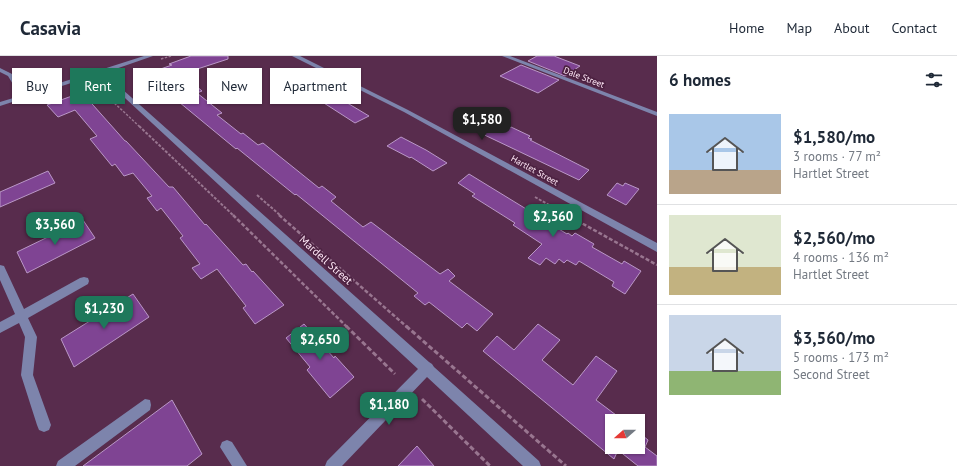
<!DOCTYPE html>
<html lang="en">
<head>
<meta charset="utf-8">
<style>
	body { margin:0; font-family:"PT Sans",sans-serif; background:#f6f6f7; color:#1f2937; height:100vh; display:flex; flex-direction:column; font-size:15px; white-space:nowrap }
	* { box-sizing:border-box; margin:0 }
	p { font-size:13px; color:#747a83 }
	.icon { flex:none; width:22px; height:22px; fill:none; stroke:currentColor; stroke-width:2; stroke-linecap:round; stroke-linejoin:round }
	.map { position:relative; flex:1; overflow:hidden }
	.side { display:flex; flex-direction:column; background:#fff; width:300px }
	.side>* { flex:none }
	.guide { position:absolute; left:12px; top:12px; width:380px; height:36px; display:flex; gap:8px }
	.needle { width:26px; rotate:249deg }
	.buttons { position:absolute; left:605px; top:358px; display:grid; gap:8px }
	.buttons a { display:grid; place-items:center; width:40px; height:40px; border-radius:0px; background:#fff; box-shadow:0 1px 3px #0004; font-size:20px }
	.price { position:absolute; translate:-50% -34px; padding:0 9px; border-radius:8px; background:#1e785b; color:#fff; font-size:13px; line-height:26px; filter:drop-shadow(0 1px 2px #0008) }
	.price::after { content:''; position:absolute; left:50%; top:24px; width:12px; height:9px; margin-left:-6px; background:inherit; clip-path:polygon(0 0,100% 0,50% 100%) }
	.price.current { background:#222; color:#fff }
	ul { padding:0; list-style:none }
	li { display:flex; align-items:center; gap:12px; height:100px; padding:0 12px }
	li+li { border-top:1px solid #e0e1e3 }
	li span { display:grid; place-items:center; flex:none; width:112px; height:80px; border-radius:0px; color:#555 }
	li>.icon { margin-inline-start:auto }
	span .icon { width:48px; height:48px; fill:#fffc; stroke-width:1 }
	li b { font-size:17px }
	h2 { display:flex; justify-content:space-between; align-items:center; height:48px; padding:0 12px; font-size:17px }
	.tag { padding:0 14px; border-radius:0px; background:#fff; box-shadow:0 1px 3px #0004; font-size:14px; line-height:36px }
	.tag.current { background:#1e785b; color:#fff }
	header { display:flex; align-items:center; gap:24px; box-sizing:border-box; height:56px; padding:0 20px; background:#fff; border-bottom:1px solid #e0e1e3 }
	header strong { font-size:19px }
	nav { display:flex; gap:22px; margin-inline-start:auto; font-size:14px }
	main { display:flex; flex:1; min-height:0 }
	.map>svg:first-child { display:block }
	.building { fill:#7f4493; stroke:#ba97c7 }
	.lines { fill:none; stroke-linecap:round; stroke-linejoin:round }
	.path-far3 { stroke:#997690; stroke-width:1.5; stroke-dasharray:2.5 1.5; stroke-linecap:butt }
	.path-far2 { stroke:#997690; stroke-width:2; stroke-dasharray:3 1.5; stroke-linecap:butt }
	.path-far1 { stroke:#997690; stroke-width:2.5; stroke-dasharray:4 2; stroke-linecap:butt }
	.path { stroke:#997690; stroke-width:3; stroke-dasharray:5 2.5; stroke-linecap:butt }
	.minor { fill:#7d84ac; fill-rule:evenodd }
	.labels { text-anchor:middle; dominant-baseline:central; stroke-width:3.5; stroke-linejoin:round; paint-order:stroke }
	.far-street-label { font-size:9px; fill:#fee7f6; stroke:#4d2242 }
	.street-label { font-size:11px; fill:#fee7f6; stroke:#4d2242 }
</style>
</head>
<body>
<header>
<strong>Casavia</strong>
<nav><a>Home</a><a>Map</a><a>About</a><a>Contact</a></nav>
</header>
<main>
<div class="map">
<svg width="657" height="410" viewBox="0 0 657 410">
	<rect width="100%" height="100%" fill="#582c4d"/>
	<!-- building -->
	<path class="building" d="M191 0H228V3L185 17 188 19 184 20 202 35 197 37 222 57 217 59 241 78 243 77 258 89 263 87 319 132 322 130 336 141 331 145 363 171 371 166 440 218 448 213 455 220 449 225 493 258 477 275 467 267 462 272 429 246 425 249 414 240 418 237 296 138 295 139 237 92 236 93 179 46 181 45 148 20 155 18 152 16 172 9 169 8Z
		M537 0H554L580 10 565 20 528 5Z
		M521 9 559 24 538 37 500 20Z
		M319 30 369 60 355 67 313 40Z
		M82 38 84 40H85L125 85H126L169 131H173L205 169 206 168 243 209 246 208 252 216 253 215 284 249 255 268 243 252 246 250 217 213 201 223 192 212 200 208 180 182 183 180 161 152 157 155 147 142 152 140 133 117 124 120 115 108 112 110 90 83 97 80 75 54 58 61 47 49 72 40 73 41Z
		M490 64 509 73 511 71 530 80 528 82 532 83 530 84 589 114 579 124 474 74Z
		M401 81 426 94 447 107 433 115 411 101 410 102 387 90Z
		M48 115 55 127 0 151V136Z
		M469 118 567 178 568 177 572 180 575 177 594 188 592 191 622 208 624 205 641 215 625 238 612 230 614 226 579 205 576 209 567 204 564 207 559 203 555 208 546 202 540 209 528 202 542 188 513 169 515 167 472 140 475 138 458 127Z
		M617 127 623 130 625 127 639 133 626 149 607 139Z
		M83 164 95 182 27 217 17 196Z
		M133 238 149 261 74 311 61 283Z
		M304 268 334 302 335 300 354 321 330 342 307 314 310 311 286 282Z
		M538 268 560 284 542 304 573 329 596 300 617 315 596 344 624 365H612V391H638V376L648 384 645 391 657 400V410H638L618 394 614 403 483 295 497 280 514 294Z
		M172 344 202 398 187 410H83Z
		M417 390 434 410H398Z"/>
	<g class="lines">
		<!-- path-far3 -->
		<path class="path-far3" d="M161 3 171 0
			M94 28 140 71"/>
		<!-- path-far2 -->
		<path class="path-far2" d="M139 70 234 160
			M257 139 281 160
			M535 141 568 160"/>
		<!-- path-far1 -->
		<path class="path-far1" d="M233 159 347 271
			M279 159 407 271
			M567 159 657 209"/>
		<!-- path -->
		<path class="path" d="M346 270 395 318
			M406 270 566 410
			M422 343 490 410"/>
		<!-- minor -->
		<path class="minor" d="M144 0H153L104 17 429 306 432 308 434 311 539 405 541 410H523L427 321 342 410H325L327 405 418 313 99 18 0 50V46L20 40 8 20 0 16V12L12 18 25 38Z
			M292 0H300L408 54 657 187V196L404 56Z
			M502 0H510L657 56V60Z
			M0 209 4 210 24 253 80 222 84 221 88 222 89 225 88 228 28 262 37 281 33 319 51 369 49 374 44 376 39 374 37 369 21 319 25 281 19 267 0 277V266L15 258 0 224Z
			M145 343 150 344 151 349 150 354 75 410H56L58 405Z
			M227 384 232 386 247 410H232L220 391 222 386Z"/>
	</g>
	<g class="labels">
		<!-- far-street labels -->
		<g class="far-street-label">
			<text transform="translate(584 21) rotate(21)">Dale Street</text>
			<text transform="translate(535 114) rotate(29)">Hartlet Street</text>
		</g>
		<!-- street labels -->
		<g class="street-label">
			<text transform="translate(326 204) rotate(42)">Mardell Street</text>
		</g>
	</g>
</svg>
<div class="buttons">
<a><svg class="needle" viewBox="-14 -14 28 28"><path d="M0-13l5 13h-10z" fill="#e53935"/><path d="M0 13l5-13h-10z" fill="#747a83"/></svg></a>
</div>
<b class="price current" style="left:482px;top:85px">$1,580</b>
<b class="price" style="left:553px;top:182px">$2,560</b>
<b class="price" style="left:55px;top:190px">$3,560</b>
<b class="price" style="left:104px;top:274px">$1,230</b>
<b class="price" style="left:320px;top:305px">$2,650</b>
<b class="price" style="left:389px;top:370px">$1,180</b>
<div class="guide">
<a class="tag">Buy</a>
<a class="tag current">Rent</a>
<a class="tag">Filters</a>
<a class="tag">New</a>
<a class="tag">Apartment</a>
</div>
</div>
<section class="side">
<h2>6 homes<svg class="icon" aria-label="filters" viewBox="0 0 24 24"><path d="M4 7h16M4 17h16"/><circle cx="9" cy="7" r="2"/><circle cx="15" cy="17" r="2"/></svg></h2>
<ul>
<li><span style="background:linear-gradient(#a9c7e8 70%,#b9a48a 0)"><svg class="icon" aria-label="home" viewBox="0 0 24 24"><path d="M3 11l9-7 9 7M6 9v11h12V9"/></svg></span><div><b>$1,580/mo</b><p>3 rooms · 77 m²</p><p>Hartlet Street</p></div></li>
<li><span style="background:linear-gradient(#dfe7d0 65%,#c2b280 0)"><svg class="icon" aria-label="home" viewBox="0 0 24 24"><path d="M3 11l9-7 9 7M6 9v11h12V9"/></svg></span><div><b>$2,560/mo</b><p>4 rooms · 136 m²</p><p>Hartlet Street</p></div></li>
<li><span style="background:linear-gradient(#c9d6e8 70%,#8fb573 0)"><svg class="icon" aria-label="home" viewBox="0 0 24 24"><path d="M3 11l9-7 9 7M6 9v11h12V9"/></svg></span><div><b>$3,560/mo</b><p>5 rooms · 173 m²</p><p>Second Street</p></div></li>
</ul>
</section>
</main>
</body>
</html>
